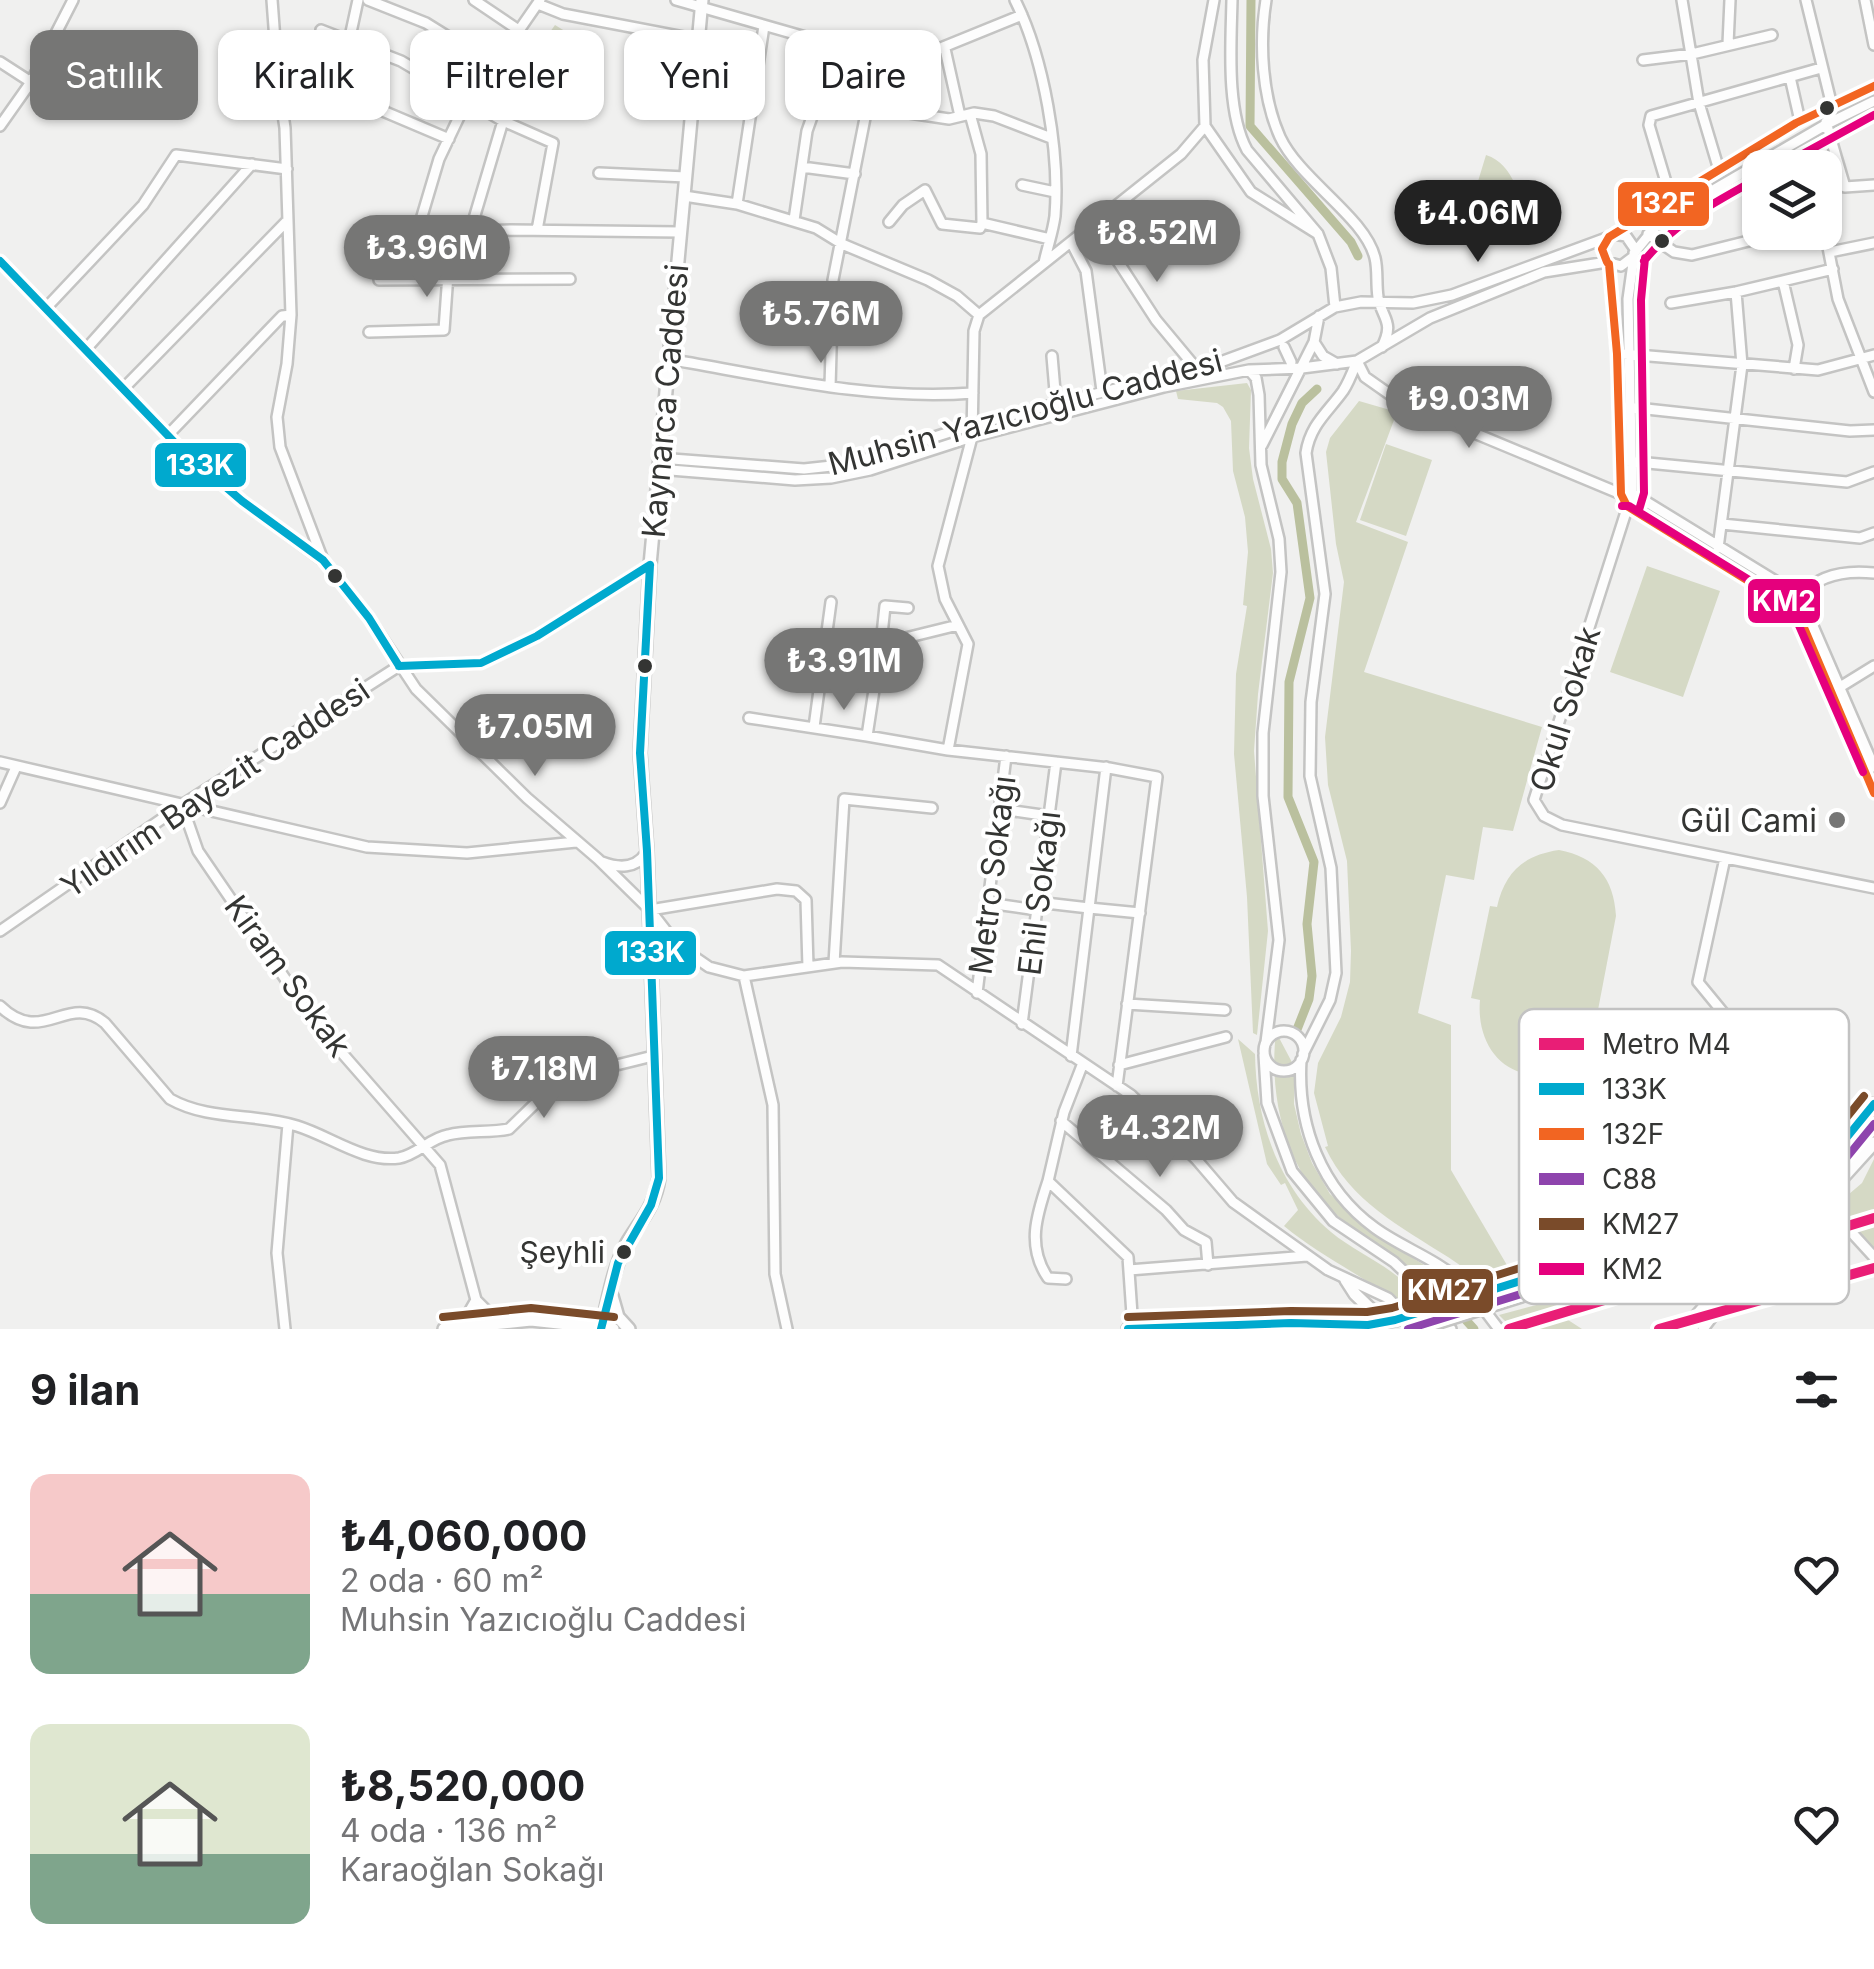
<!DOCTYPE html>
<html lang="tr">
<head>
<meta charset="utf-8">
<style>
	body { margin:0; font-family:Inter,sans-serif; background:#f2f2f2; color:#202124; height:100vh; display:flex; flex-direction:column; font-size:38px; white-space:nowrap }
	* { box-sizing:border-box; margin:0 }
	p { font-size:32px; color:#757577 }
	.icon { flex:none; width:55px; height:55px; fill:none; stroke:currentColor; stroke-width:2; stroke-linecap:round; stroke-linejoin:round }
	.map { position:relative; height:1329px; overflow:hidden }
	.details { display:flex; flex-direction:column; background:#fff; flex:1 }
	.details>* { flex:none }
	.guide { position:absolute; left:30px; top:30px; width:1000px; height:90px; display:flex; gap:20px }
	.buttons { position:absolute; left:1742px; top:150px; display:grid; gap:20px }
	.buttons a { display:grid; place-items:center; width:100px; height:100px; border-radius:20px; background:#fff; box-shadow:0 2px 8px #0004; font-size:50px }
	.price { position:absolute; translate:-50% -85px; padding:0 22px; border-radius:35px; background:#767675; color:#fff; font-size:32px; line-height:65px; filter:drop-shadow(0 2px 5px #0008) }
	.price::after { content:''; position:absolute; left:50%; top:60px; width:30px; height:22px; margin-left:-15px; background:inherit; clip-path:polygon(0 0,100% 0,50% 100%) }
	.price.on { background:#222; color:#fff }
	ul { padding:0; list-style:none }
	li { display:flex; align-items:center; gap:30px; height:250px; padding:0 30px }
	li span { display:grid; place-items:center; flex:none; width:280px; height:200px; border-radius:20px; color:#555 }
	li>.icon { margin-inline-start:auto }
	span .icon { width:120px; height:120px; fill:#fffc; stroke-width:1 }
	li b { font-size:42px }
	h2 { display:flex; justify-content:space-between; align-items:center; height:120px; padding:0 30px; font-size:42px }
	.tag { padding:0 35px; border-radius:20px; background:#fff; box-shadow:0 2px 8px #0004; font-size:35px; line-height:90px }
	.tag.on { background:#767675; color:#fff }
	.map>svg:first-child { display:block }
	.green { fill:#d5d9c5 }
	.lines { fill:none; stroke-linecap:round; stroke-linejoin:round }
	.canal { stroke:#bac09e; stroke-width:9 }
	.minor-casing { stroke:#c4c4c3; stroke-width:14 }
	.major-casing { stroke:#c4c4c3; stroke-width:16 }
	.minor { stroke:#fdfdfd; stroke-width:9 }
	.major { stroke:#fdfdfd; stroke-width:11 }
	.major-bridge-casing { stroke:#c4c4c3; stroke-width:16; stroke-linecap:butt }
	.major-bridge { stroke:#fdfdfd; stroke-width:11 }
	.bus-1-casing { stroke:#fff; stroke-width:15 }
	.bus-2-casing { stroke:#fff; stroke-width:15 }
	.bus-3-casing { stroke:#fff; stroke-width:15 }
	.bus-4-casing { stroke:#fff; stroke-width:15 }
	.bus-5-casing { stroke:#fff; stroke-width:15 }
	.bus-1 { stroke:#00a9ce; stroke-width:8 }
	.bus-2 { stroke:#f26522; stroke-width:8 }
	.bus-3 { stroke:#8e44ad; stroke-width:8 }
	.bus-4 { stroke:#7a4b2a; stroke-width:8 }
	.bus-5 { stroke:#e5007d; stroke-width:8 }
	.metro-1-casing { stroke:#fff; stroke-width:18 }
	.metro-1 { stroke:#e91e76; stroke-width:10 }
	.bus-dot { fill:#343533; stroke:#fff; stroke-width:4 }
	.poi-dot { fill:#767675; stroke:#fff; stroke-width:4 }
	.labels { text-anchor:middle; dominant-baseline:central; stroke-width:8; stroke-linejoin:round; paint-order:stroke }
	.bus-label { font-size:30px; fill:#343533; stroke:#fff; text-anchor:end }
	.street-label { font-size:32px; fill:#343533; stroke:#fff }
	.poi-label { font-size:32px; fill:#343533; stroke:#fff; text-anchor:end }
	.key { fill:#fff; stroke:#c2c2c2; stroke-width:2.5 }
	.key-label { font-size:28px; fill:#343533 }
	.line-badge { stroke:#fff; stroke-width:4 }
	.badge-label { font-size:28px; text-anchor:middle; font-weight:bold; fill:#fff }
</style>
</head>
<body>
<div class="map">
<svg width="1874" height="1329" viewBox="0 0 1874 1329">
	<rect width="100%" height="100%" fill="#f0f0ef"/>
	<!-- green -->
	<path class="green" d="M555 25 568 33 530 96 510 88Z
		M1486 155C1501 160 1508 170 1515 184L1506 193 1513 199 1522 191H1529L1551 210 1472 201Z
		M1247 383 1251 390 1249 448 1253 479 1271 549 1273 573 1258 694 1254 751 1268 931 1257 1035 1253 1033 1247 897 1234 754 1236 674 1247 606 1243 605 1248 552 1245 517 1233 471 1231 421 1223 407 1217 403 1178 399 1176 391Z
		M1359 401 1397 412 1356 522 1408 542 1364 672 1542 727 1513 831 1483 827 1474 880 1446 875 1418 1013 1451 1025V1170L1514 1277 1488 1284C1474 1278 1461 1265 1448 1257 1401 1227 1350 1201 1325 1147L1328 1146 1314 1093 1318 1063 1341 1017 1350 982 1351 951 1347 861 1328 785 1325 737 1344 582 1336 544 1326 452 1330 438Z
		M1386 444 1432 460 1406 536 1360 520Z
		M1647 566 1720 591 1683 697 1610 672Z
		M1559 850C1596 857 1614 878 1616 916L1584 1083 1568 1080 1570 1064C1518 1094 1475 1054 1480 1000L1471 998 1490 906 1497 907C1505 872 1524 855 1559 850Z
		M1276 1032 1295 1068 1294 1104 1301 1134 1312 1163 1330 1194 1388 1243 1444 1277 1430 1288C1406 1259 1374 1243 1344 1221 1287 1178 1268 1100 1276 1032Z
		M1238 1039 1255 1054C1256 1121 1278 1187 1331 1232 1355 1252 1385 1263 1407 1285 1419 1297 1428 1315 1438 1329H1429C1387 1286 1330 1264 1284 1226L1298 1210 1285 1183 1281 1185 1267 1164Z
		M1874 1159V1248L1835 1206 1862 1183Z
		M1559 1299 1565 1318 1582 1329H1513L1499 1315Z"/>
	<g class="lines">
		<!-- canal -->
		<path class="canal" d="M1251 0 1250 126 1351 242 1358 256
			M1296 1032 1309 999 1312 976 1307 924 1314 862 1288 797 1289 682 1310 598 1297 503 1282 479V462L1292 424 1302 403 1317 389
			M1435 1286 1474 1329"/>
		<defs>
			<path id="minor" d="M272 0 278 81 285 128 291 315 287 364 277 417 280 447 323 560 369 618 416 689 527 798 598 859 650 910 677 945 709 967 744 976 842 962 938 965 1131 1095 1196 1159 1233 1202 1328 1270 1388 1298 1418 1329
				M358 0 338 92 449 139
				M368 0 426 23 495 66
				M474 0 520 31
				M540 0 459 117 439 159 417 233 512 230 680 232
				M676 0 837 46C868 38 898 38 926 54L1022 15
				M1015 0C1044 58 1060 152 1055 216 1053 232 1047 248 1044 263
				M1232 0C1231 45 1226 111 1247 150L1318 234 1331 268 1335 307
				M1266 0C1259 43 1262 97 1280 137 1300 180 1365 217 1375 258 1378 270 1376 284 1378 297 1382 319 1395 321 1382 347
				M1682 0 1699 103 1719 170
				M1806 0 1832 106
				M1865 0 1874 45
				M538 4 563 14 699 40
				M1728 44 1730 0
				M945 49 960 116
				M1643 60 1692 54 1772 35
				M0 62 31 82
				M1790 77 1800 121
				M817 99 949 119 974 113 994 116 1051 138
				M281 100 313 92 321 30 401 61 503 121 553 143 537 230
				M970 114 981 154 982 223 1050 239
				M1826 122 1845 187 1874 185
				M0 126 31 82 73 0
				M1205 126 1203 60 1214 0
				M802 167 855 174
				M1819 168 1836 156
				M599 173 686 177
				M1022 185 1055 192
				M1714 194 1760 184
				M684 196 737 204 816 228 842 244 928 280 957 296 979 315
				M1671 199 1649 125 1651 116 1821 68
				M737 204 764 26
				M794 220 807 131 837 46
				M889 222 903 205 925 190 942 224 980 228 982 223
				M1093 223 1156 320 1196 368
				M470 232 503 121
				M1825 232 1838 299 1874 392
				M1613 234 1626 236 1635 249 1628 299 1632 493 1534 800 1544 816 1562 825 1874 888
				M1648 234 1674 252 1692 255 1785 232
				M1071 242 1086 271 1102 391
				M1830 252 1874 243
				M1634 253 1657 225 1672 214 1827 124 1874 101
				M0 261 178 446 242 501 321 559
				M1607 262 1602 249 1609 237 1796 123 1874 86
				M1609 264 1617 354 1621 494 1627 506 1797 611 1874 793
				M379 280 570 279
				M1783 281 1798 345 1794 369
				M1671 303 1736 292 1833 269
				M46 308 143 205 176 155 287 169
				M1319 316 1314 342 1323 356 1337 364
				M369 332 444 330 451 232
				M1284 347 1291 362
				M86 349 252 164
				M1625 354 1818 370 1874 355
				M1052 356 1056 403
				M668 359C768 376 871 401 973 393
				M1357 361 1365 377 1402 403 1621 494 1632 493 1800 596 1874 767
				M1249 370 1256 378 1259 395 1261 465 1279 539 1281 572 1263 733V796L1279 940 1266 1042
				M830 387 833 280 867 108
				M124 388 286 222
				M1628 407 1850 431 1874 430
				M168 435 282 316 291 315
				M1262 445 1314 342
				M659 458 804 469 850 464 972 425 1215 364 1280 340 1335 307 1361 302 1413 303 1452 295 1609 237
				M1627 461 1847 482 1874 472
				M658 469 795 480 831 478 870 470 972 437 1164 387 1249 370 1302 368 1357 361 1430 318 1544 272 1607 262 1621 266 1633 257
				M1722 524 1860 538 1874 533
				M1718 548 1742 365 1736 292
				M1800 596C1819 574 1846 570 1874 573
				M881 644 885 606 908 608
				M1840 687 1874 666
				M749 718 867 736
				M814 727 831 602
				M948 750 867 736 881 644 958 625
				M0 762 367 847 467 853 576 842
				M0 803 16 767
				M182 805 198 851 314 1021 440 1165 476 1300
				M1000 809 1049 816
				M1725 858 1698 982 1758 1055 1846 1137
				M602 862C618 868 636 869 646 853
				M1037 902 1089 908 1106 767
				M988 903 1037 910
				M650 910 777 889 796 891 806 900 808 967
				M0 931 182 805 399 666 481 663 537 636 650 565
				M834 963 844 799 932 808
				M744 976 773 1105 775 1274 787 1329
				M977 993 1006 756
				M1127 1004 1225 1010
				M0 1006C43 1048 67 991 105 1023L170 1099C209 1121 256 1113 297 1126 330 1136 364 1163 399 1158 417 1155 430 1138 448 1135 467 1130 489 1133 509 1129L547 1092 572 1076 653 1056
				M1022 1024 1056 762
				M1264 1051a20 20 0 1 1 40 0a20 20 0 1 1-40 0Z
				M1303 1054 1330 1000 1336 973 1331 868 1310 776 1311 702 1325 594 1306 453C1310 425 1328 412 1343 391 1349 382 1353 371 1357 361
				M1264 1055 1267 1103 1292 1171 1333 1221 1394 1262 1415 1282 1437 1316 1451 1329
				M1071 1056 1089 908 1140 913
				M1301 1060C1297 1125 1321 1189 1375 1228 1401 1247 1436 1259 1460 1281 1475 1295 1486 1313 1499 1329
				M1119 1065 1226 1037
				M1117 1086 1157 777 1109 768 948 750 968 644 945 599 938 566 972 437 974 331 979 315 1181 154 1205 126 1251 192 1318 234
				M1061 1121 1166 1210 1184 1230 1206 1242 1208 1265
				M1048 1181 1064 1112 1083 1063
				M1129 1270 1307 1256
				M1066 1279 1048 1278C1026 1246 1037 1214 1048 1181L1128 1257 1133 1329
				M476 1300 497 1321
				M461 1326 476 1300
				M285 1329 277 1253 288 1124
				M1684 1329 1810 1183
				M1692 1329 1705 1311
				M1703 1329 1746 1272 1820 1198 1874 1257"/>
			<path id="major" d="M1697 1242C1718 1246 1725 1264 1721 1284
				M1346 1280 1355 1294 1385 1323
				M1511 1285 1768 1204 1812 1180 1874 1104
				M612 1296 618 1317 629 1329
				M1521 1296 1705 1240 1758 1228 1803 1209 1836 1185 1874 1143
				M444 1329 531 1320 613 1329
				M601 1329C608 1302 613 1267 627 1243 641 1220 655 1206 659 1178L647 851 640 753 650 565 702 0
				M1128 1329 1291 1323 1368 1325 1395 1320"/>
		</defs>
		<!-- minor casing -->
		<use href="#minor" class="minor-casing"/>
		<!-- major casing -->
		<use href="#major" class="major-casing"/>
		<!-- minor -->
		<use href="#minor" class="minor"/>
		<!-- major -->
		<use href="#major" class="major"/>
		<defs>
			<path id="major-bridge" d="M1395 1320 1511 1285
				M1417 1329 1521 1296"/>
		</defs>
		<!-- major-bridge casing -->
		<use href="#major-bridge" class="major-bridge-casing"/>
		<!-- major-bridge -->
		<use href="#major-bridge" class="major-bridge"/>
		<defs>
			<path id="bus-1" d="M0 261 178 446 242 501 323 560 369 618 399 666
				M399 666 481 663 537 636 650 565
				M601 1329 618 1263 651 1205 659 1178 647 851 640 753 650 565
				M1128 1329 1291 1323 1368 1325 1395 1320 1768 1204 1812 1180 1874 1104"/>
			<path id="bus-2" d="M1607 262 1602 249 1609 237 1796 123 1874 86
				M1609 264 1617 354 1621 494 1627 506 1797 611 1874 793"/>
			<path id="bus-3" d="M1408 1329 1773 1216 1820 1190 1874 1124"/>
			<path id="bus-4" d="M443 1317 531 1308 614 1317
				M1128 1317 1291 1311 1367 1312 1392 1308 1763 1192 1804 1170 1864 1096"/>
			<path id="bus-5" d="M1777 168 1874 115
				M1644 261C1677 220 1715 203 1760 177
				M1622 506H1629L1790 605 1863 772
				M1639 510 1644 493 1641 300 1645 258"/>
		</defs>
		<!-- bus-1 casing -->
		<use href="#bus-1" class="bus-1-casing"/>
		<!-- bus-2 casing -->
		<use href="#bus-2" class="bus-2-casing"/>
		<!-- bus-3 casing -->
		<use href="#bus-3" class="bus-3-casing"/>
		<!-- bus-4 casing -->
		<use href="#bus-4" class="bus-4-casing"/>
		<!-- bus-5 casing -->
		<use href="#bus-5" class="bus-5-casing"/>
		<!-- bus-1 -->
		<use href="#bus-1" class="bus-1"/>
		<!-- bus-2 -->
		<use href="#bus-2" class="bus-2"/>
		<!-- bus-3 -->
		<use href="#bus-3" class="bus-3"/>
		<!-- bus-4 -->
		<use href="#bus-4" class="bus-4"/>
		<!-- bus-5 -->
		<use href="#bus-5" class="bus-5"/>
		<defs>
			<path id="metro-1" d="M1509 1329 1874 1218
				M1659 1329 1874 1268"/>
		</defs>
		<!-- metro-1 casing -->
		<use href="#metro-1" class="metro-1-casing"/>
		<!-- metro-1 -->
		<use href="#metro-1" class="metro-1"/>
	</g>
	<!-- markers -->
	<g class="bus-dot">
		<circle cx="1827" cy="108" r="9"/>
		<circle cx="1662" cy="241" r="9"/>
		<circle cx="335" cy="576" r="9"/>
		<circle cx="645" cy="666" r="9"/>
		<circle cx="624" cy="1252" r="9"/>
	</g>
	<circle class="poi-dot" cx="1837" cy="820" r="10"/>
	<g class="labels">
		<!-- bus labels -->
		<g class="bus-label">
			<text x="605" y="1252">Şeyhli</text>
		</g>
		<!-- street labels -->
		<g class="street-label">
			<text transform="translate(665 401) rotate(-85)">Kaynarca Caddesi</text>
			<text transform="translate(1025 412) rotate(-15)">Muhsin Yazıcıoğlu Caddesi</text>
			<text transform="translate(1565 709) rotate(-73)">Okul Sokak</text>
			<text transform="translate(215 788) rotate(-34)">Yıldırım Bayezit Caddesi</text>
			<text transform="translate(992 875) rotate(-83)">Metro Sokağı</text>
			<text transform="translate(1039 893) rotate(-83)">Ehil Sokağı</text>
			<text transform="translate(288 976) rotate(54)">Kiram Sokak</text>
		</g>
		<!-- poi labels -->
		<g class="poi-label">
			<text x="1817" y="820">Gül Cami</text>
		</g>
	</g>
	<!-- legend -->
	<rect x="1519" y="1009" width="330" height="295" rx="15" class="key"/>
	<rect x="1539" y="1038" width="45" height="12" fill="#e91e76"/>
	<rect x="1539" y="1083" width="45" height="12" fill="#00a9ce"/>
	<rect x="1539" y="1128" width="45" height="12" fill="#f26522"/>
	<rect x="1539" y="1173" width="45" height="12" fill="#8e44ad"/>
	<rect x="1539" y="1218" width="45" height="12" fill="#7a4b2a"/>
	<rect x="1539" y="1263" width="45" height="12" fill="#e5007d"/>
	<g class="key-label">
		<text x="1602" y="1054">Metro M4</text>
		<text x="1602" y="1099">133K</text>
		<text x="1602" y="1144">132F</text>
		<text x="1602" y="1189">C88</text>
		<text x="1602" y="1234">KM27</text>
		<text x="1602" y="1279">KM2</text>
	</g>
	<g class="line-badge">
		<rect x="1616" y="180" width="95" height="48" rx="10" fill="#f26522"/>
		<rect x="153" y="441" width="95" height="48" rx="10" fill="#00a9ce"/>
		<rect x="1746" y="577" width="76" height="48" rx="10" fill="#e5007d"/>
		<rect x="603" y="929" width="95" height="48" rx="10" fill="#00a9ce"/>
		<rect x="1400" y="1267" width="95" height="48" rx="10" fill="#7a4b2a"/>
	</g>
	<g class="badge-label">
		<text x="1663" y="213">132F</text>
		<text x="200" y="475">133K</text>
		<text x="1784" y="611">KM2</text>
		<text x="651" y="962">133K</text>
		<text x="1447" y="1300">KM27</text>
	</g>
</svg>
<div class="buttons">
<a><svg class="icon" aria-label="layers" viewBox="0 0 24 24"><path d="M12 4l9 5-9 5-9-5zM3 14l9 5 9-5"/></svg></a>
</div>
<b class="price on" style="left:1478px;top:265px">₺4.06M</b>
<b class="price" style="left:1157px;top:285px">₺8.52M</b>
<b class="price" style="left:427px;top:300px">₺3.96M</b>
<b class="price" style="left:821px;top:366px">₺5.76M</b>
<b class="price" style="left:1469px;top:451px">₺9.03M</b>
<b class="price" style="left:844px;top:713px">₺3.91M</b>
<b class="price" style="left:535px;top:779px">₺7.05M</b>
<b class="price" style="left:544px;top:1121px">₺7.18M</b>
<b class="price" style="left:1160px;top:1180px">₺4.32M</b>
<div class="guide">
<a class="tag on">Satılık</a>
<a class="tag">Kiralık</a>
<a class="tag">Filtreler</a>
<a class="tag">Yeni</a>
<a class="tag">Daire</a>
</div>
</div>
<section class="details">
<h2>9 ilan<svg class="icon" aria-label="filters" viewBox="0 0 24 24"><path d="M4 7h16M4 17h16"/><circle cx="9" cy="7" r="2"/><circle cx="15" cy="17" r="2"/></svg></h2>
<ul>
<li><span style="background:linear-gradient(#f6c9c9 60%,#7fa58c 0)"><svg class="icon" aria-label="home" viewBox="0 0 24 24"><path d="M3 11l9-7 9 7M6 9v11h12V9"/></svg></span><div><b>₺4,060,000</b><p>2 oda · 60 m²</p><p>Muhsin Yazıcıoğlu Caddesi</p></div><svg class="icon" aria-label="heart" viewBox="0 0 24 24"><path d="M12 20l-8-8c-3-5 5-10 8-4 3-6 11-1 8 4z"/></svg></li>
<li><span style="background:linear-gradient(#dfe7d0 65%,#7fa58c 0)"><svg class="icon" aria-label="home" viewBox="0 0 24 24"><path d="M3 11l9-7 9 7M6 9v11h12V9"/></svg></span><div><b>₺8,520,000</b><p>4 oda · 136 m²</p><p>Karaoğlan Sokağı</p></div><svg class="icon" aria-label="heart" viewBox="0 0 24 24"><path d="M12 20l-8-8c-3-5 5-10 8-4 3-6 11-1 8 4z"/></svg></li>
</ul>
</section>
</body>
</html>
